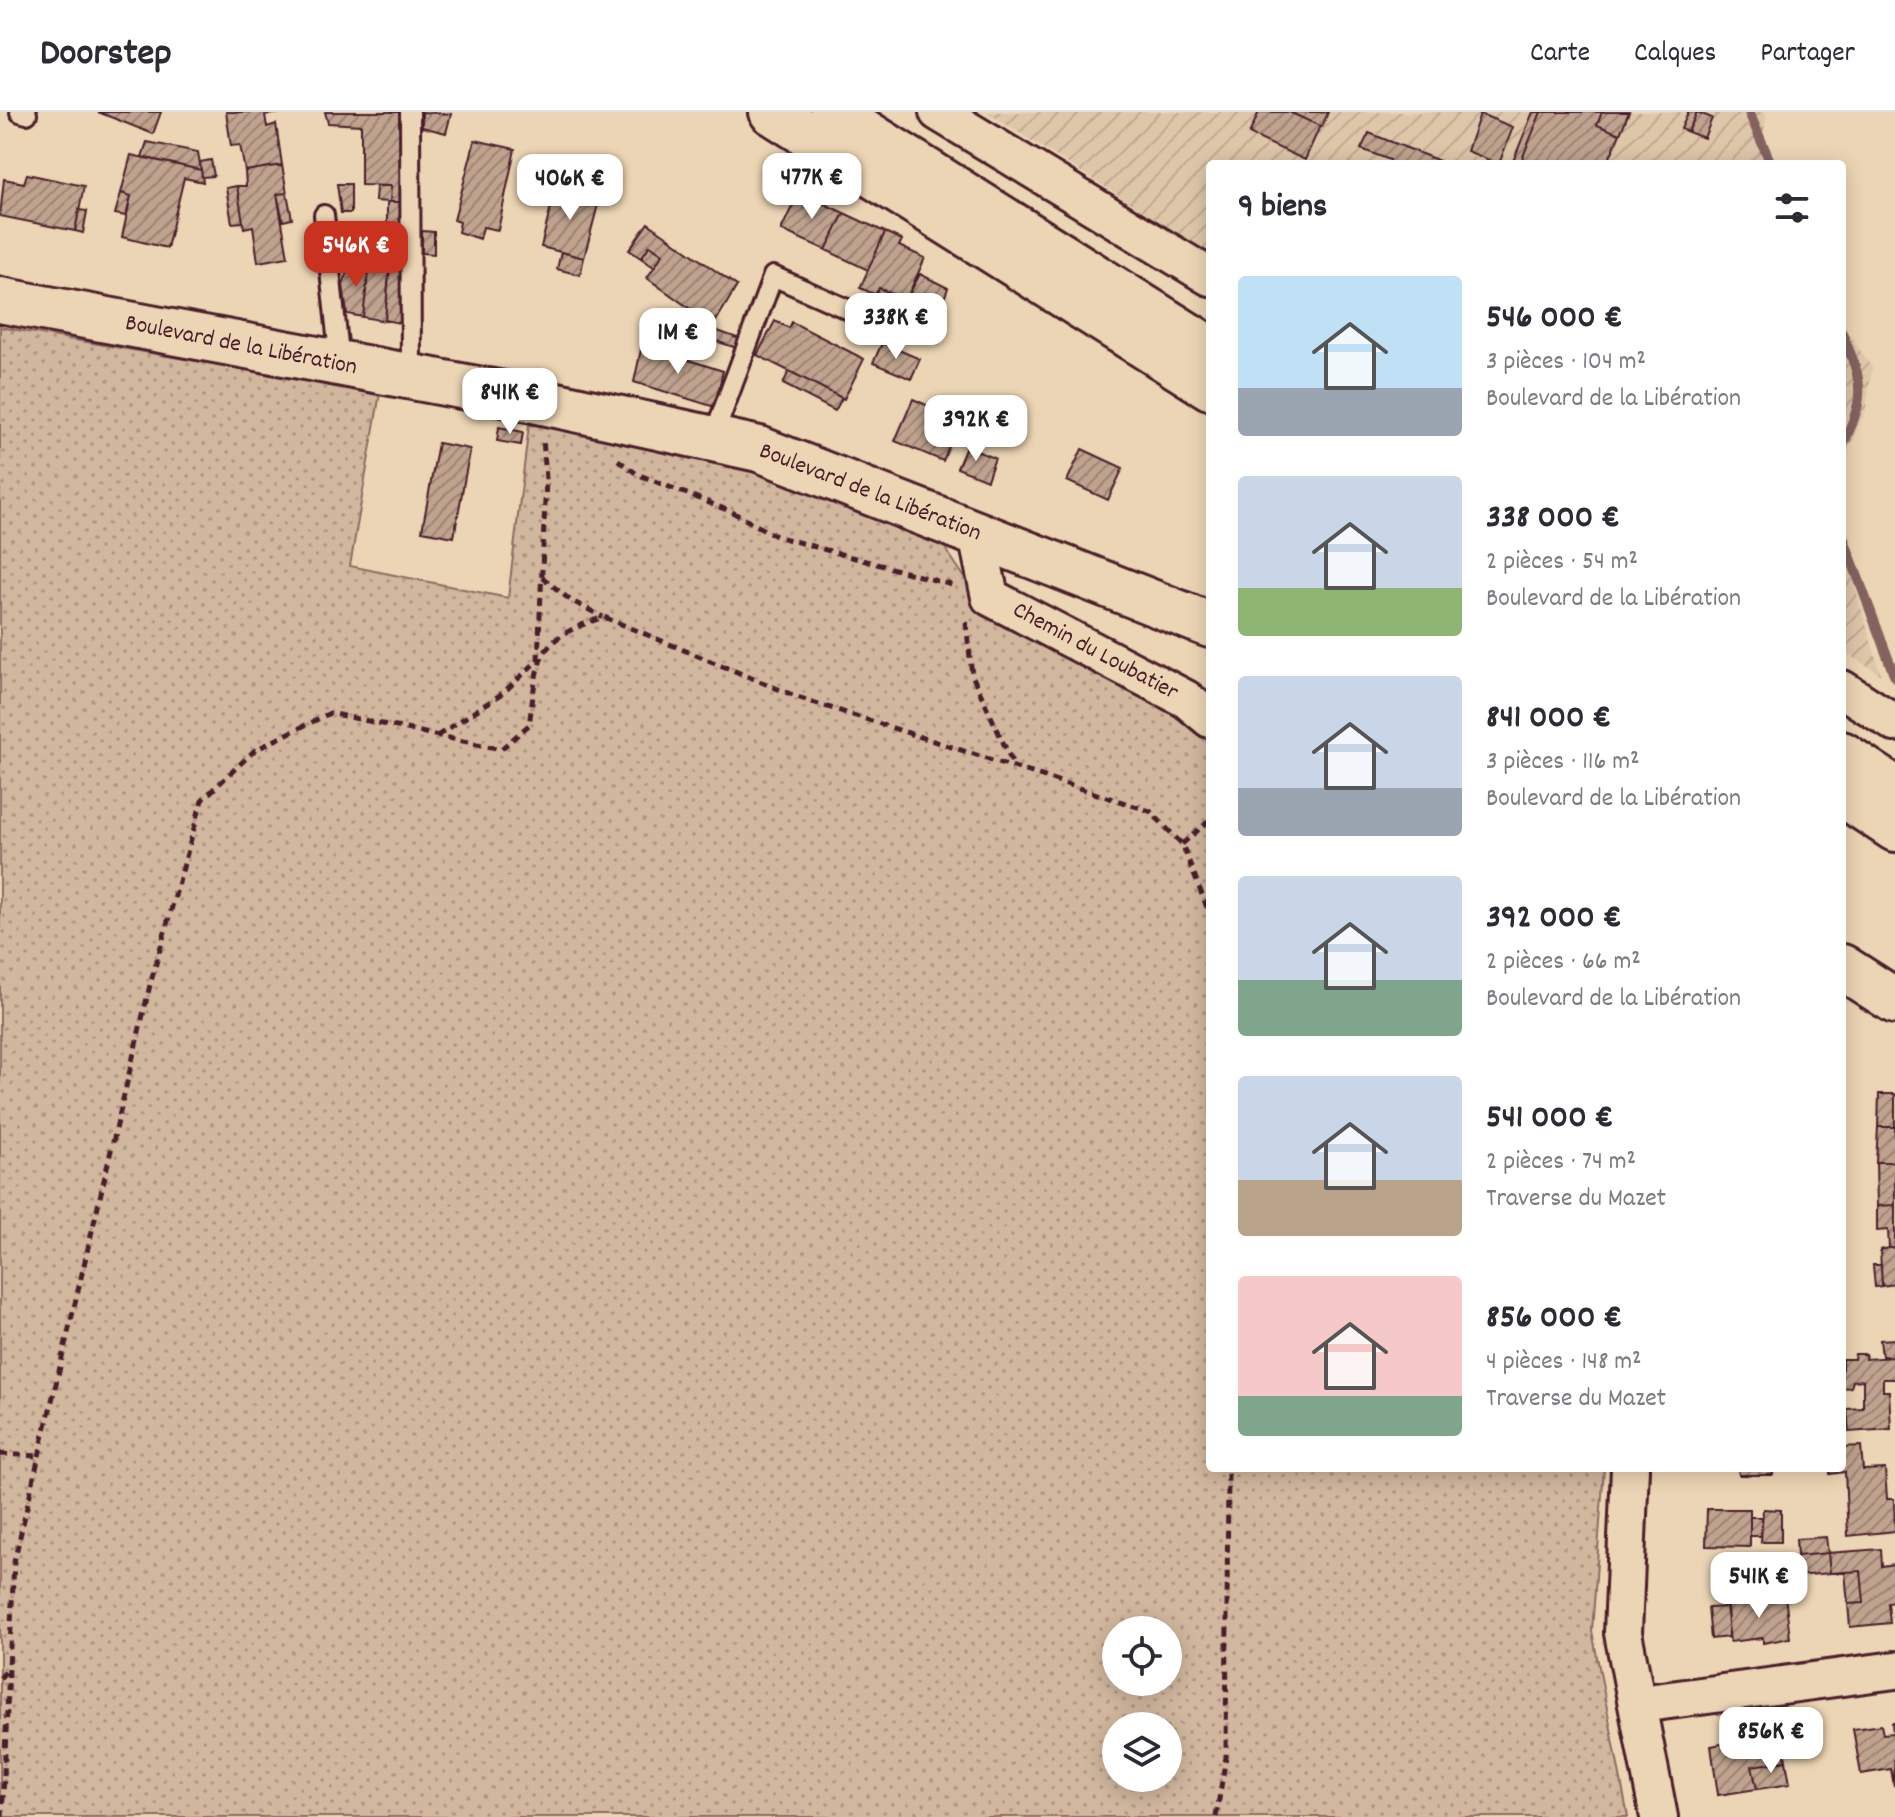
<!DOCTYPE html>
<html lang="fr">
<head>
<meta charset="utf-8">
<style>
	body { margin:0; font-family:Dekko,sans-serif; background:#f2f2f3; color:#2b2b33; height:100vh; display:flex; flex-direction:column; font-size:30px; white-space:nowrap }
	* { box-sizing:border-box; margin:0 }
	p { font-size:26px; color:#7c7c81 }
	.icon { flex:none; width:44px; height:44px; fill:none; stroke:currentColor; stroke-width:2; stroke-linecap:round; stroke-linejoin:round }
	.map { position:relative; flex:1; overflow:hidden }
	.panel { position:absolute; left:1206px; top:48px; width:640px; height:1312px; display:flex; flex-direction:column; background:#fff; border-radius:8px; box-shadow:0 4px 20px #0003 }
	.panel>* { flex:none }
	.tools { position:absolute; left:1102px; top:1504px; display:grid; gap:16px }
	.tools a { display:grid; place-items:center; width:80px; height:80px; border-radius:50%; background:#fff; box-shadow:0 4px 20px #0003; font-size:40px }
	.price { position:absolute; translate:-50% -68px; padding:0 18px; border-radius:16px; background:#fff; color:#222; font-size:26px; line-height:52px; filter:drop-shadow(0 2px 4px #0008) }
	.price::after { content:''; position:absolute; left:50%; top:48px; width:24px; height:18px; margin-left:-12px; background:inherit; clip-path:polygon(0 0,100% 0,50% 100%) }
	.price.on { background:#c8321e; color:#fff }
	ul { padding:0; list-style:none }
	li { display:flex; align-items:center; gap:24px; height:200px; padding:0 32px }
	li span { display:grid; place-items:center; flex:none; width:224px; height:160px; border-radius:8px; color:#555 }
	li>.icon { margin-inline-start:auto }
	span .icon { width:96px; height:96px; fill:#fffc; stroke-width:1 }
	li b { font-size:34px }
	h2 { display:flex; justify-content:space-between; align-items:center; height:96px; padding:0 32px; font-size:34px }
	header { display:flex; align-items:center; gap:48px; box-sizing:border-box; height:112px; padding:0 40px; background:#fff; border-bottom:2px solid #e1e1e2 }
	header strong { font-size:38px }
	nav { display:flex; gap:44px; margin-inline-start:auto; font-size:28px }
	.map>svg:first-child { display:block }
	.industrial { fill:url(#industrial-furrows) }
	.grass { fill:url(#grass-dots); stroke:#8e6b64; stroke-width:2; fill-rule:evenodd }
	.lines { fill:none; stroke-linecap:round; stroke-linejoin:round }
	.stream { stroke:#85625e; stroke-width:10 }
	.building { fill:url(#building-hatch); stroke:#4a1f2b; stroke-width:2 }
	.lane-casing { stroke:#4a1f2b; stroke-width:24 }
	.street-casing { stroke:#4a1f2b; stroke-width:42 }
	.secondary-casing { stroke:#4a1f2b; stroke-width:50 }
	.path { stroke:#4a1f2b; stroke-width:5; stroke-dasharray:8 6; stroke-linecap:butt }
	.lane { stroke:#ecd5b4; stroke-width:18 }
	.street { stroke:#ecd5b4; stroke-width:36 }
	.secondary { stroke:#ecd5b4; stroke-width:44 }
	.labels { text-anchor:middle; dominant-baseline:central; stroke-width:6; stroke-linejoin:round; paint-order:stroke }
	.street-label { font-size:24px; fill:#4a1f2b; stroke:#ecd5b4 }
</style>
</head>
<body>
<header>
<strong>Doorstep</strong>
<nav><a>Carte</a><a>Calques</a><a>Partager</a></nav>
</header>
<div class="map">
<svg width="1895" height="1705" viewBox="0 0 1895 1705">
	<defs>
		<pattern id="industrial-furrows" width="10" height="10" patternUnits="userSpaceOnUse" patternTransform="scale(2)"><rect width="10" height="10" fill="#dec6a9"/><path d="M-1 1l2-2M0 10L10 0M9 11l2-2" fill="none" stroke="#c0aa92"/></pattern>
		<pattern id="grass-dots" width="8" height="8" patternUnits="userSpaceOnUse" patternTransform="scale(2)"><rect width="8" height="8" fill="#d1b79e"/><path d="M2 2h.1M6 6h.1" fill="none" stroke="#ac9481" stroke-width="1.8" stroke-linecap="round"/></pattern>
		<pattern id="building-hatch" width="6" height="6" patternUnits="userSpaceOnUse" patternTransform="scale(2)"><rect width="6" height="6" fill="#bfa38e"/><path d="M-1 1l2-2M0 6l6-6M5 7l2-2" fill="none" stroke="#9d8474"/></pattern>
	</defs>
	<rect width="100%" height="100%" fill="#ecd5b4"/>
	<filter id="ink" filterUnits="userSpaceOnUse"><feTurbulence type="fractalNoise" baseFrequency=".0125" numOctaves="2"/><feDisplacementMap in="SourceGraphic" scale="16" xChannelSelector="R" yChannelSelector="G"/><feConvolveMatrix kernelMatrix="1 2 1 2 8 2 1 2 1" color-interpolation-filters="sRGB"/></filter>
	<g filter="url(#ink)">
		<!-- industrial -->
		<path class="industrial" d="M986 0H1766L1763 35 1767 52H1210V141Z
			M1842 212 1872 256 1866 297 1842 353Z
			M1842 430 1881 563 1842 538Z"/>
		<!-- grass -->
		<path class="grass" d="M0 215 380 281 350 454 508 486 529 313 584 317 751 353 935 421 987 499 1210 624V1356H1604L1592 1519 1628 1705H0ZM1116 1518H1168V1570H1116ZM1116 1614H1168V1666H1116Z"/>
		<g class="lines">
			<!-- stream -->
			<path class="stream" d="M1749 0 1771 52
				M1842 221C1864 273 1866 283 1842 335
				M1842 422 1895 565"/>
		</g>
		<!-- building -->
		<path class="building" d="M98 0H161L153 22Z
			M226 0H290L265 3 267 15 276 12 282 53 245 59 240 33 231 34Z
			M325 0H407L405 90H390L391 74 361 73V13L328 11Z
			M422 0 451 2 446 21 422 15Z
			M1259 0H1289L1320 14 1305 48 1249 22Z
			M1289 0H1328L1322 15Z
			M1533 0H1541L1520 52H1512Z
			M1541 0H1602L1597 13 1620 22 1607 52H1520Z
			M1602 0H1629L1620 22 1597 13Z
			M1688 0H1697L1688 20 1681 17Z
			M1697 0 1712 6 1704 26 1688 20Z
			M1480 2 1513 15 1499 52 1467 39Z
			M1369 21 1447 52H1388L1390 48 1361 37Z
			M475 28 515 37 498 118 483 115 480 127 458 120 460 110 454 108Z
			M147 30 198 40 201 58 142 45Z
			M131 43 201 58 203 70 184 66 167 136 122 125 131 84 121 81Z
			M211 48 214 64 202 65 200 50Z
			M282 53 287 81 277 82 288 145 258 150 253 114 244 116 237 74H246L245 59Z
			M27 62 84 74 75 119 0 104 4 67 24 71Z
			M337 72H351V101H341Z
			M237 74 243 110 232 111 226 76Z
			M376 74H391L390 90 375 89Z
			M556 74 600 85 584 146 541 135Z
			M799 80 844 101 826 138 781 118Z
			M121 81 131 84 126 104 115 102Z
			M287 81 292 107 283 109 277 82Z
			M387 90H405V123H387Z
			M79 98 87 99 83 121 75 119Z
			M844 101 885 120 868 158 826 138Z
			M648 111 737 174 716 209 702 199 699 203 647 166 663 142 650 133 641 146 629 138Z
			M422 119 434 120V142L422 141Z
			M885 120 902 128 899 134 925 146 906 188 879 176 876 183 860 176Z
			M650 133 663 142 654 155 641 146Z
			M561 140 584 146 580 163 557 157Z
			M350 150 369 154 363 205 347 202 343 173Z
			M390 153 405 156 404 212 385 208Z
			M369 154 389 159 385 209 363 205Z
			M920 162 948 176 934 214 900 199Z
			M879 176 906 188 900 199 873 187Z
			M775 209 789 216 792 210 864 247 844 287 757 243Z
			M715 218 740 227 737 236 712 228Z
			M882 231 920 247 911 267 873 251Z
			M642 233 723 259 715 295 634 270Z
			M789 259 842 286 835 299 783 272Z
			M913 287 960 308 943 349 895 329Z
			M499 315 523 320 521 333 497 329Z
			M438 331 470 337 454 425 422 419Z
			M966 335 995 346 987 368 957 356Z
			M1082 337 1123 356 1108 388 1067 369Z
			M1879 982H1895V1015H1878Z
			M1878 1015H1895V1050H1876Z
			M1876 1050H1895V1093L1877 1094Z
			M1895 1093V1136H1889L1888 1118 1877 1119V1094Z
			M1889 1136H1895V1172L1882 1174 1880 1138Z
			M1873 1153H1881L1882 1174 1875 1175Z
			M1895 1227V1245L1882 1244 1880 1228Z
			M1855 1242H1866L1865 1247 1895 1245V1267H1883V1279H1889L1891 1317 1849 1320 1847 1297 1863 1296V1268L1853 1269 1851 1275 1842 1277V1247H1854Z
			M1861 1334 1863 1358 1885 1357 1887 1387H1894L1895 1419 1848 1424 1845 1360 1830 1362V1356H1842V1335Z
			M1710 1356H1773V1363H1739L1738 1357Z
			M1707 1397H1750V1435L1706 1434Z
			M1763 1397 1781 1398V1430H1761Z
			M1750 1405H1762L1761 1424H1750Z
			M1826 1425 1828 1441 1797 1444 1796 1427Z
			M1881 1437 1882 1454 1895 1452V1490L1888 1491 1890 1511 1850 1515 1848 1492 1864 1491 1861 1459 1830 1461 1828 1441Z
			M1828 1441 1830 1461 1798 1464 1797 1444Z
			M1861 1459 1864 1491 1848 1492 1845 1460Z
			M1745 1481 1747 1489 1726 1492 1725 1484Z
			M1785 1483 1790 1526 1763 1531V1526L1730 1530 1726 1492Z
			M1727 1495 1729 1525 1711 1527 1708 1496Z
			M1892 1611H1895L1894 1674 1891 1657 1861 1662 1853 1617 1881 1613 1883 1622 1893 1621Z
			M1782 1620 1786 1649 1752 1654 1757 1677 1718 1683 1711 1634Z
			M1786 1649 1790 1672 1757 1677 1752 1654Z"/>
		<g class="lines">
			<defs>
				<path id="lane" d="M20 0 27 2
					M410 0 411 265
					M324 103 340 251
					M712 328 773 164 883 213"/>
				<path id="street" d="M938 0 1210 165
					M977 423 990 485 1186 587 1210 607
					M1842 577 1895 611
					M1630 1356 1623 1521 1659 1705
					M1640 1592 1895 1558"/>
				<path id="secondary" d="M772 0 1210 275
					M833 0 1210 237
					M0 188 520 285 759 337 1210 513
					M1842 642 1895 677
					M1842 682 1895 717
					M1842 855 1895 889"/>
			</defs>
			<!-- lane casing -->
			<use href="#lane" class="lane-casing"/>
			<!-- street casing -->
			<use href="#street" class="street-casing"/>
			<!-- secondary casing -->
			<use href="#secondary" class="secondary-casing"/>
			<!-- path -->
			<path class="path" d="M618 348 637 362 732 400 776 424 952 473
				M542 465 570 488 603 505
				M966 510 972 563 1014 654
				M437 624 503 581 538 548 546 367 543 327
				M1182 732 1210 708
				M0 1342 39 1344
				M0 1566 8 1557
				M2 1705 14 1450 150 873 202 688 255 638 330 601 501 637 529 613C539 545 533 528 604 505L800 586 1150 699 1182 732 1210 803
				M1216 1705 1226 1645 1228 1356"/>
			<!-- lane -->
			<use href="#lane" class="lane"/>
			<!-- street -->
			<use href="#street" class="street"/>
			<!-- secondary -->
			<use href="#secondary" class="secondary"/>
		</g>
	</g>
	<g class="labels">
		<!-- street labels -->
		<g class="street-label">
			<text transform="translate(241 234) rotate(11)">Boulevard de la Libération</text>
			<text transform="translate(870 381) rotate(21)">Boulevard de la Libération</text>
			<text transform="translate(1095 540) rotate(28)">Chemin du Loubatier</text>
		</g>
	</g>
</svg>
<div class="tools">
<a><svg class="icon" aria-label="locate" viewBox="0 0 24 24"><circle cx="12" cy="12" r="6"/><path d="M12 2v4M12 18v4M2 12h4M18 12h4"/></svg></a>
<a><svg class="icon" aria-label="layers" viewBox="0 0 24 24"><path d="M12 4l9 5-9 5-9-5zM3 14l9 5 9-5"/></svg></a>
</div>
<b class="price" style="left:812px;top:109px">477K €</b>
<b class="price" style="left:570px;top:110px">406K €</b>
<b class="price on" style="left:356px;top:177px">546K €</b>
<b class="price" style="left:896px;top:249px">338K €</b>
<b class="price" style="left:678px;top:264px">1M €</b>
<b class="price" style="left:510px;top:324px">841K €</b>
<b class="price" style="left:976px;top:351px">392K €</b>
<b class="price" style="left:1759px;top:1508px">541K €</b>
<b class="price" style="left:1771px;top:1663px">856K €</b>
<section class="panel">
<h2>9 biens<svg class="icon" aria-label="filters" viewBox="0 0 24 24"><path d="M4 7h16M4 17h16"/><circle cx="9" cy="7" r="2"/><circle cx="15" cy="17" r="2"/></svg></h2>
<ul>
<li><span style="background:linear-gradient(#bfe0f5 70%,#9aa5b1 0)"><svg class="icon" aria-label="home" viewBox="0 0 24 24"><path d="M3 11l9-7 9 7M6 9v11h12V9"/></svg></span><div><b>546 000 €</b><p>3 pièces · 104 m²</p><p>Boulevard de la Libération</p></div></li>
<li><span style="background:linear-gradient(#c9d6e8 70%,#8fb573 0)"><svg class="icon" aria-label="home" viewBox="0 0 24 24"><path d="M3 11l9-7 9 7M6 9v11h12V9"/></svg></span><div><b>338 000 €</b><p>2 pièces · 54 m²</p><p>Boulevard de la Libération</p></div></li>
<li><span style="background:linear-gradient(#c9d6e8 70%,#9aa5b1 0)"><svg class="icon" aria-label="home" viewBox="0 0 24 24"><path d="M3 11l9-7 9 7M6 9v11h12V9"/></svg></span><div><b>841 000 €</b><p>3 pièces · 116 m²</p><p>Boulevard de la Libération</p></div></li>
<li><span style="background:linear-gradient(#c9d6e8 65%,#7fa58c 0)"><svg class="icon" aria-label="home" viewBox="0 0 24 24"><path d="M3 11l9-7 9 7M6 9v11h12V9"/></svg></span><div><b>392 000 €</b><p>2 pièces · 66 m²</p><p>Boulevard de la Libération</p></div></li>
<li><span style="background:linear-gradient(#c9d6e8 65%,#b9a48a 0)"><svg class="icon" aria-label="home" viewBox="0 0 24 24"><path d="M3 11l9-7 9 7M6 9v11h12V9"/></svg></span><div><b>541 000 €</b><p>2 pièces · 74 m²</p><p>Traverse du Mazet</p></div></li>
<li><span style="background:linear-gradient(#f6c9c9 75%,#7fa58c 0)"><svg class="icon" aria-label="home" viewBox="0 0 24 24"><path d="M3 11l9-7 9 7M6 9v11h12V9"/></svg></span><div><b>856 000 €</b><p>4 pièces · 148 m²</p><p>Traverse du Mazet</p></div></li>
</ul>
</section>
</div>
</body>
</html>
